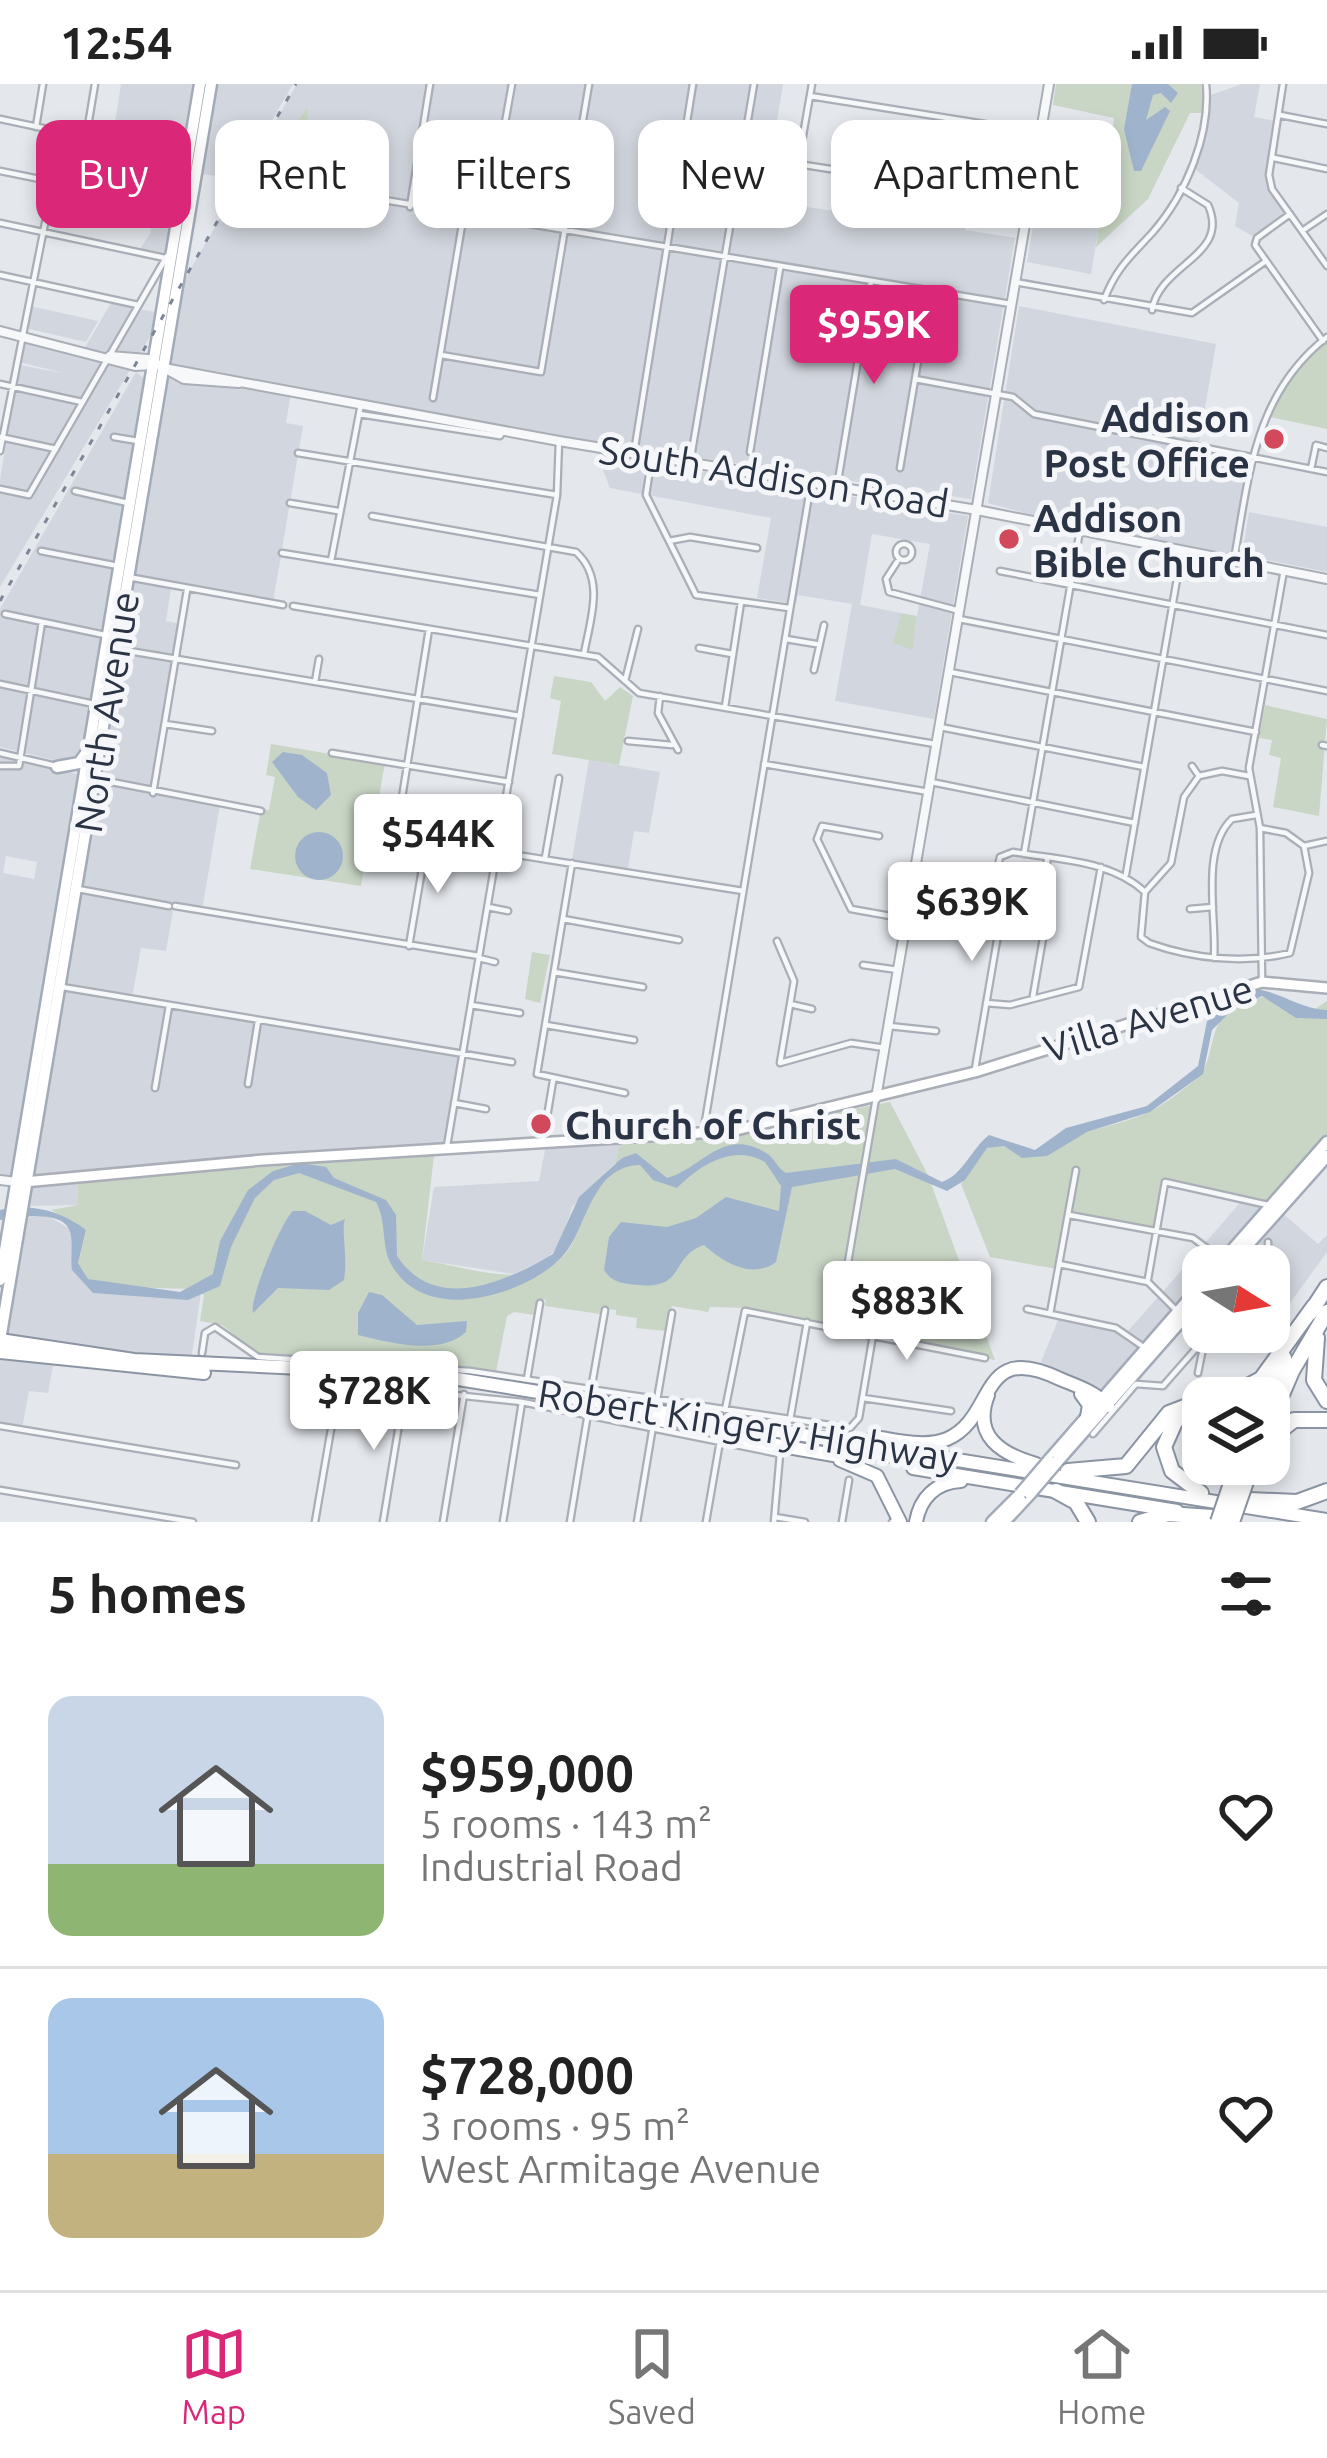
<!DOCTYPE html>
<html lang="en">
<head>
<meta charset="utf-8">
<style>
	body { margin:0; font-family:Ubuntu,sans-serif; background:#f2f2f2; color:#222; height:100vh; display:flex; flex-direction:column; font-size:45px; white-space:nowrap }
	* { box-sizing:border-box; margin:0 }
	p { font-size:39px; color:#767676 }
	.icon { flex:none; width:66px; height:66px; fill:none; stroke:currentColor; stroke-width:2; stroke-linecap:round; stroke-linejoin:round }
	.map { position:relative; height:1438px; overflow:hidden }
	.side { display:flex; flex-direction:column; background:#fff; flex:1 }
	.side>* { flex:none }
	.banner { position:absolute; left:36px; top:36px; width:1257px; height:108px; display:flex; gap:24px }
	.needle { width:78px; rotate:101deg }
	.fabs { position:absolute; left:1182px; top:1161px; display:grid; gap:24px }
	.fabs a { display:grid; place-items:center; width:108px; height:108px; border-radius:24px; background:#fff; box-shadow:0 6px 18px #0003; font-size:60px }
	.price { position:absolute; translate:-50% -102px; padding:0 27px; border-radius:12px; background:#fff; color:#222; font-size:39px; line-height:78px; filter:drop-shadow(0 3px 6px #0008) }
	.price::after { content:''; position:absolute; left:50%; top:72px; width:36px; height:27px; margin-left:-18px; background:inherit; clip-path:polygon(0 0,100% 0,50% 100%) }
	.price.on { background:#db2777; color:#fff }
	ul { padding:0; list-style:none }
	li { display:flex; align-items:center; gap:36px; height:300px; padding:0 48px }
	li+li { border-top:3px solid #e0e0e0 }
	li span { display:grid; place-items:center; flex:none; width:336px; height:240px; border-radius:24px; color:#555 }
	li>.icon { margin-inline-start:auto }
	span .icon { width:144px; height:144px; fill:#fffc; stroke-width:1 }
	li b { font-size:51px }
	h2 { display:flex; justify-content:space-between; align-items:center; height:144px; padding:0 48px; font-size:51px }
	.tag { padding:0 42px; border-radius:24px; background:#fff; box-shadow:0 6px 18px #0003; font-size:42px; line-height:108px }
	.tag.on { background:#db2777; color:#fff }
	.status { display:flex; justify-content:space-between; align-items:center; height:84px; padding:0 60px; background:#fff; direction:ltr }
	.status svg { height:33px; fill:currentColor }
	.tab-bar { display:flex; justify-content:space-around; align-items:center; height:168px; border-top:3px solid #e0e0e0; background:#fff; font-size:33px; color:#767676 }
	.tab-bar a { display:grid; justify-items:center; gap:6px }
	.tab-bar .on { color:#db2777 }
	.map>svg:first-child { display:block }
	.built { fill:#d2d6de; fill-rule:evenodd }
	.green { fill:#c9d6c5 }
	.water { fill:#9fb4cc }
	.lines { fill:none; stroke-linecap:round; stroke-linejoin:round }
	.minor-casing { stroke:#a9aeb7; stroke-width:9 }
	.tertiary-casing { stroke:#a9aeb7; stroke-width:12 }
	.secondary-casing { stroke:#a9aeb7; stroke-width:14 }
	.primary-casing { stroke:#a3abb8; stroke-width:15 }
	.trunk-casing { stroke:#8b94a3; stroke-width:16 }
	.motorway-casing { stroke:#8b94a3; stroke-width:18 }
	.minor { stroke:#f7f8fa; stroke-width:4.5 }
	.tertiary { stroke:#f7f8fa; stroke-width:8 }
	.secondary { stroke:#fff; stroke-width:9 }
	.primary { stroke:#fff; stroke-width:10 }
	.trunk { stroke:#fff; stroke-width:12 }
	.motorway { stroke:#fff; stroke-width:14 }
	.rail { stroke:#7d8696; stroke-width:3; stroke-dasharray:6 12; stroke-linecap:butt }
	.primary-bridge-casing { stroke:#a3abb8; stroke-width:15; stroke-linecap:butt }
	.motorway-bridge-casing { stroke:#8b94a3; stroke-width:18; stroke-linecap:butt }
	.primary-bridge { stroke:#fff; stroke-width:10 }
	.motorway-bridge { stroke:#fff; stroke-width:14 }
	.poi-dot { fill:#d1495b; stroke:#f4f6f9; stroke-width:4.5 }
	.labels { text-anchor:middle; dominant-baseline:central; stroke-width:10; stroke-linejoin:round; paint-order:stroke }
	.poi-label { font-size:39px; font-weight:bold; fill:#2b3445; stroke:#f4f6f9; text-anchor:start }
	.street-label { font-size:39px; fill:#2b3445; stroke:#f4f6f9 }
</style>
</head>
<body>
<div class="status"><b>12:54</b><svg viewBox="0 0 49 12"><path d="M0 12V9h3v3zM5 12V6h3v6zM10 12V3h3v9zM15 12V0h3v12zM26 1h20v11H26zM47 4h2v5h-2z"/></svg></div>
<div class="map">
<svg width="1327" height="1438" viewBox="0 0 1327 1438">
	<rect width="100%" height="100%" fill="#e4e7ec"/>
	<!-- built -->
	<path class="built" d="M121 0H198L187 73 112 57Z
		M218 0H293L238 95 202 90Z
		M297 0H783L764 117 934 141 936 133 965 137V146L1015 154 971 415 555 352 165 279 177 209Z
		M1242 0H1260L1254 33 1276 37 1268 91 1288 130 1256 154 1235 142 1239 119 1191 82 1207 48 1208 12Z
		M148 68 187 75 171 164 164 175 137 169 150 150 156 119V94L144 91Z
		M1035 130 1099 142 1091 190 1027 178Z
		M111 219 134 224 113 265 137 225 162 229 161 234 0 503V396L19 281 67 290 19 278 23 255 91 268 84 265Z
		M30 222 98 237 86 258 25 244Z
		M1019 222 1216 260 1198 364 1250 374 1233 474 1080 444 988 419Z
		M166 286 291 309 286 339 303 342 273 518 130 492Z
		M136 288 145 295 82 669 66 679 0 663V525Z
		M597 370 968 432 934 635 835 617 852 520 798 511 796 520 757 514 771 434 610 404ZM872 450 930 460 917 532 860 521Z
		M1249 428 1327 443V488L1242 471Z
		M129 494 171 504 166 537 180 540 152 708 98 693Z
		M0 671 85 692 16 1096 0 1094ZM6 772 37 778 34 795 3 789Z
		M589 676 660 688 649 749 634 747 628 785 572 776Z
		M98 696 220 721 202 826 174 821 166 867 141 864 132 914 63 902Z
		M62 904 459 971 444 1060 25 1097Z
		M621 1056 617 1077 572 1123 560 1162 547 1174 514 1190 422 1176 434 1103 539 1097 546 1061Z
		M78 1096V1121L25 1122 32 1102Z
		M1245 1113 1269 1123 1217 1182H1203V1197L1102 1314 1041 1278 1058 1236 1127 1248 1158 1213 1172 1223 1160 1211Z
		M1279 1126 1318 1160 1327 1151V1168L1254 1269 1258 1248H1269V1175L1263 1182H1231Z
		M46 1131 72 1146 91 1205 201 1209 191 1276 2 1255 20 1135Z
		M5 1273 53 1281 48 1309 29 1307 22 1344 0 1340V1276Z"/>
	<!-- green -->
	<path class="green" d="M1056 0H1201L1204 29H1190L1148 115 1096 163 1114 34 1053 21Z
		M307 24 309 66 301 84 287 53Z
		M1327 256V345L1265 332 1291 290Z
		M901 530 916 532 913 566 893 559Z
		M554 592 591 598 605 617 620 603 633 612 619 681 552 670 561 617 550 614Z
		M1265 621 1327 635 1319 732 1273 723 1281 674 1269 671 1272 656 1259 654Z
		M271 660 385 679 375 735 394 739V753L370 749 361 802 250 785 261 725 269 726 275 693 266 691Z
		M532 868 550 871 540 919 525 915Z
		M1266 913 1301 935 1327 917V1055L1268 1118 1166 1096 1155 1145 1067 1133 1057 1185 990 1173 961 1100 982 1066 998 1061 1047 1072C1074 1044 1116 1044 1149 1028 1164 1021 1182 1006 1195 996 1223 973 1197 919 1266 913Z
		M890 1018 928 1091 995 1276 747 1224 710 1223 708 1228 672 1222 666 1247 636 1244 637 1234 616 1231V1226L601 1224 600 1230 545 1222 546 1216 538 1215 535 1231 514 1228 507 1232 496 1288 380 1275 259 1271 222 1241 200 1237 204 1211 194 1205 120 1203 88 1195 78 1179 86 1147 51 1126 78 1121V1096L434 1071 422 1176C468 1183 538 1211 569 1165 578 1152 577 1135 586 1122 605 1091 613 1101 620 1059L718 1051Z"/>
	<!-- water -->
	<path class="water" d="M1132 0H1168L1178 9 1171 19 1161 9 1153 11 1146 36 1165 23 1170 27 1141 87H1134L1124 45Z
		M283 668 302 671 327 689 331 711 316 726 298 713 272 678Z
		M295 772a24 24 0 1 1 48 0a24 24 0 1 1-48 0Z
		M1254 905C1280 907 1299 925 1327 926V935L1296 934 1262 912 1231 927 1212 946 1203 990 1150 1028 1087 1048 1047 1072 1022 1074 1004 1062 987 1064 965 1096 947 1107 895 1085 792 1103 776 1178C752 1196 723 1178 704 1161 667 1174 689 1209 629 1200 616 1198 611 1196 604 1186L609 1153 621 1138 667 1143 696 1134 726 1113 779 1127 781 1102 765 1078C732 1059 699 1082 677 1104L653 1096 640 1081C589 1082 587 1149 561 1174 523 1212 425 1242 391 1180 381 1161 387 1138 376 1118L299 1089 274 1096 255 1114 231 1163 220 1202 188 1216 93 1209 72 1186C70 1175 74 1155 69 1145 59 1125 17 1134 0 1136V1126C31 1118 63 1128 86 1146L78 1179 88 1195 180 1208 213 1190 220 1157 248 1106 273 1087 300 1079 326 1083 334 1094 386 1116 396 1131 397 1172C435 1230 506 1198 553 1170L579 1113 622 1074 636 1069 667 1094C700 1086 723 1042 766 1069 775 1074 777 1084 786 1089L896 1075 942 1098C964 1090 971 1065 989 1051L1035 1066 1066 1044 1147 1022 1198 982 1207 937Z
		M293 1127H305L331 1141 345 1135C341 1147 348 1174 344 1196L329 1206 278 1204 253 1229C249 1215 281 1138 293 1127Z
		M369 1208 382 1211 417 1241 467 1237 466 1248C440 1272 390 1259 358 1251V1229Z"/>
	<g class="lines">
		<defs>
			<path id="minor" d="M1283 0 1269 91 1272 105 1327 182
				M810 12 1041 49
				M1280 31 1327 40
				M0 35 188 75
				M36 43 43 0
				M86 54 95 0
				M1274 74 1327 85
				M798 80 1029 116
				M0 87 177 123
				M318 105 1011 220
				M791 120 812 0
				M410 123 430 0
				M1290 130 1257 154 1255 161 1323 257
				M0 139 165 174
				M1302 147 1327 130
				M0 191 138 221
				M1015 198 1192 229 1266 177
				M1104 216C1116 184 1131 172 1153 148 1186 110 1211 50 1206 0
				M1152 226C1160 179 1231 172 1208 121L1181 104
				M441 271 541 288 589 0
				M915 295 1013 313 1034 330 1327 388
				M0 300 82 318
				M433 314 465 123 472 103 500 67 512 0
				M359 330 500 352 503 347
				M0 353 56 365
				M114 353 138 357
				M0 367 63 48
				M750 368 780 184
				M298 369 557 411
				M634 369 693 0
				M652 372 646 411 696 511 789 524
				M690 379 754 0
				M900 384 930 206
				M1311 385 1316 361 1327 364
				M837 403 871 197
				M0 405 29 411 167 172
				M75 407 128 419
				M290 419 338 427
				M372 432 576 468C606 495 590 536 584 570
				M669 457 690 453 757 464
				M896 468a8 8 0 1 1 16 0a8 8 0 1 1-16 0Z
				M41 467 118 482
				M282 469 540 511
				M1234 476C1249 392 1254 310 1327 253
				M331 477 361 320
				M897 478 886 495 889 508 960 527
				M1000 487 1327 551
				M128 493 283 521
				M293 522 598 573 639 609 935 660
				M5 530 105 551
				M959 535 1327 607
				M786 555 816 560
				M699 564 732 570
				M117 565 520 632
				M814 586 824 541
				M950 588 1256 648
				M625 597 638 545
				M315 598 319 575
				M0 600 94 620
				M660 612 658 629 678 666
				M725 623 741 518
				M165 640 212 647
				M940 643 1144 683
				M628 657 672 661
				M1322 661 1327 662
				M0 669 56 682
				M332 669 509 698
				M764 680 929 708
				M0 682H19L42 538
				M1192 682 1199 692 1222 687 1249 692
				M1199 692 1184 713 1171 779 1145 808 1141 853 1149 859C1193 875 1245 880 1290 869L1309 789 1304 762
				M96 695 261 727
				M931 698 1135 739
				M153 709 187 506
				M1260 744 1286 749 1304 762
				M379 749 743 807
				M396 751 429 545
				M879 752 822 742 817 755 851 825 907 835
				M1304 762 1327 757
				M1024 770 1080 446
				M545 774 559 694
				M572 779 537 990 625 1009
				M1126 790 1182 466
				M78 805 169 822
				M175 822 479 872
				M488 823 508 827
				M1190 825 1213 823
				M563 835 679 856
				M777 857 794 897 780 979 851 959 885 964
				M409 862 427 756
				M479 874 495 878
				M1214 874C1217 835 1200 765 1232 735L1256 731
				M863 881 898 886
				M554 888 643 903
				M1262 896 1260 744 1249 684 1284 486
				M62 903 512 978
				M1033 912 1047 831V775
				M986 919 1010 921 1079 903 1101 783
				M790 920 812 925
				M471 921 520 929
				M546 941 634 956
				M889 942 936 947
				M975 985 1001 833 996 790 1000 773 1013 768C1058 776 1111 776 1145 808
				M248 1000 258 937
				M155 1004 169 922
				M454 1019 486 1025
				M703 1050 811 399
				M543 1057 553 997
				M447 1062 557 411 559 357
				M1069 1131 1193 1154 1223 1176
				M1268 1158 1269 1186
				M1059 1180 1148 1198 1177 1227
				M1148 1195 1165 1098 1268 1121
				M1027 1225 1116 1244 1145 1264
				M1050 1230 1076 1086
				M1186 1234C1207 1252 1228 1260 1256 1260L1258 1248
				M837 1243 876 1014
				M202 1269 205 1249 215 1243 258 1273 470 1287 850 1344 859 1334 873 1251
				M1198 1289 1204 1259
				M527 1295 540 1219
				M591 1306 605 1226
				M863 1314 951 1327
				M657 1316 672 1229
				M725 1326 745 1227 985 1274
				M790 1336 807 1238
				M0 1342 236 1381
				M1093 1350 1136 1300 1163 1302 1207 1252
				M0 1406 193 1438
				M775 1433 805 1438
				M315 1438 339 1299 522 1318 780 1370 774 1438
				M383 1438 405 1304
				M443 1438 464 1310
				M503 1438 522 1318
				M570 1438 588 1329
				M637 1438 653 1342
				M706 1438 720 1357
				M842 1438 849 1396
				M892 1438 893 1437"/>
			<path id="tertiary" d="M0 247 135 282 153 281
				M110 272 148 275 164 284 559 357 977 426 1327 495
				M164 284 184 295 239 299
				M876 1014 1049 0
				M0 1096 17 1098"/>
			<path id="secondary" d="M24 1098 263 1076 732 1047 975 988 1262 898 1327 904"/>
			<path id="primary" d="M57 683 79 679 89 665
				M1218 1182 1327 1058
				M1229 1182 1327 1072
				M0 1196 200 0
				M0 1256 211 0
				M1049 1376 1203 1199
				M1058 1377 1203 1212
				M992 1438 1020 1410
				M1004 1438 1030 1410"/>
			<path id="trunk" d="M0 1256 134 1276 427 1290 1327 1436
				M0 1268 204 1289
				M1081 1310 1089 1321 1087 1333
				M988 1311C972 1352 1001 1370 1036 1380
				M623 1327 663 1337
				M659 1333 757 1350
				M874 1353C897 1356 925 1364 947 1355 997 1334 977 1255 1060 1295 1077 1302 1096 1308 1108 1322
				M747 1356 845 1373
				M831 1362 923 1377
				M840 1376 877 1392 900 1438
				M913 1384 1177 1427
				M916 1438C920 1414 936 1398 961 1397"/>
			<path id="motorway" d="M1310 1229 1327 1203
				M1317 1254 1314 1296 1327 1317
				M1225 1314 1261 1295 1314 1222
				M1266 1314 1284 1274
				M1269 1341 1292 1287 1327 1228
				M1269 1356 1294 1336H1327
				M1068 1387 1126 1382 1169 1329 1203 1316
				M1056 1407 1076 1418 1088 1438
				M1201 1409 1172 1387 1164 1363 1176 1336 1203 1326
				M1249 1416 1297 1418 1327 1407
				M1140 1438 1168 1430 1212 1433"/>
		</defs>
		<!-- minor casing -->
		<use href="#minor" class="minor-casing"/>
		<!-- tertiary casing -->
		<use href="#tertiary" class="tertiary-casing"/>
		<!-- secondary casing -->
		<use href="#secondary" class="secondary-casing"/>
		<!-- primary casing -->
		<use href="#primary" class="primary-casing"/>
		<!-- trunk casing -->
		<use href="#trunk" class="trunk-casing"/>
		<!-- motorway casing -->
		<use href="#motorway" class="motorway-casing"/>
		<!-- minor -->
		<use href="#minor" class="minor"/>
		<!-- tertiary -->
		<use href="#tertiary" class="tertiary"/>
		<!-- secondary -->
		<use href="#secondary" class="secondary"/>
		<!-- primary -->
		<use href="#primary" class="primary"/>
		<!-- trunk -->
		<use href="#trunk" class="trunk"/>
		<!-- motorway -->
		<use href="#motorway" class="motorway"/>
		<!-- rail -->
		<path class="rail" d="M0 517 296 0"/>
		<defs>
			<path id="primary-bridge" d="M1020 1410 1049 1376
				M1030 1410 1058 1377"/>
			<path id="motorway-bridge" d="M1218 1438 1236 1385
				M1232 1438 1249 1389"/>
		</defs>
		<!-- primary-bridge casing -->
		<use href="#primary-bridge" class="primary-bridge-casing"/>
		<!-- motorway-bridge casing -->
		<use href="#motorway-bridge" class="motorway-bridge-casing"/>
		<!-- primary-bridge -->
		<use href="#primary-bridge" class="primary-bridge"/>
		<!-- motorway-bridge -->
		<use href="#motorway-bridge" class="motorway-bridge"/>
	</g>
	<!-- markers -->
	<g class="poi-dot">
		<circle cx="1274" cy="355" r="12"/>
		<circle cx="1009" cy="455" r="12"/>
		<circle cx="541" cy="1040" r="12"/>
	</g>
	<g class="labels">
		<!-- poi labels -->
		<g class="poi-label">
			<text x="1250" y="333" text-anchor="end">Addison<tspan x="1250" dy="45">Post Office</tspan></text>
			<text x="1033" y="433">Addison<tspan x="1033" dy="45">Bible Church</tspan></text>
			<text x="565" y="1040">Church of Christ</text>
		</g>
		<!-- street labels -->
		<g class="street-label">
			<text transform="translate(774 392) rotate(9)">South Addison Road</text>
			<text transform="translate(106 628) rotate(-81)">North Avenue</text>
			<text transform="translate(1148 934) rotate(-17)">Villa Avenue</text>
			<text transform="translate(748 1341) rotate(9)">Robert Kingery Highway</text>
		</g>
	</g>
</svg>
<div class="fabs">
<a><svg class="needle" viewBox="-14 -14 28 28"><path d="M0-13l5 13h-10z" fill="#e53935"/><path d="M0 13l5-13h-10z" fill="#767676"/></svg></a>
<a><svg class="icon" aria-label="layers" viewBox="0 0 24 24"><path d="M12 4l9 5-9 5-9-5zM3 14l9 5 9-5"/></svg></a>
</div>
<b class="price on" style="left:874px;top:303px">$959K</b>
<b class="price" style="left:438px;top:812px">$544K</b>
<b class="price" style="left:972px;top:880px">$639K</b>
<b class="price" style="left:907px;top:1279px">$883K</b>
<b class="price" style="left:374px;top:1369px">$728K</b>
<div class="banner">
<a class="tag on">Buy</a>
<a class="tag">Rent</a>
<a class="tag">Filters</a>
<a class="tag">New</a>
<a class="tag">Apartment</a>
</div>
</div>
<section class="side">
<h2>5 homes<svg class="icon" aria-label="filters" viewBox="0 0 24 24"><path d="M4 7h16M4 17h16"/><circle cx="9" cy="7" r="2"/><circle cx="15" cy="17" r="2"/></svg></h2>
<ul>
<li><span style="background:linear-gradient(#c9d6e8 70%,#8fb573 0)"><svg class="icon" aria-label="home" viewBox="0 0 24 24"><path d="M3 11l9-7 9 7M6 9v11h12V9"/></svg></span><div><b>$959,000</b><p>5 rooms · 143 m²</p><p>Industrial Road</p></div><svg class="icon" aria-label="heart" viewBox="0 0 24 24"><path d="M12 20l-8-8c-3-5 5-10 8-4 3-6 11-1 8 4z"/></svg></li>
<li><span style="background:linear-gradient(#a9c7e8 65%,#c2b280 0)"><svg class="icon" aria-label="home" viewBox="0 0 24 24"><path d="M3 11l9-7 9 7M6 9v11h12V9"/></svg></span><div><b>$728,000</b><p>3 rooms · 95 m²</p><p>West Armitage Avenue</p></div><svg class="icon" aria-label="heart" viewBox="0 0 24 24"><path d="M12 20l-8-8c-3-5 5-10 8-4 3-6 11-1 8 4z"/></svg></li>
</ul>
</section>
<nav class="tab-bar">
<a class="on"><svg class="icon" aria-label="map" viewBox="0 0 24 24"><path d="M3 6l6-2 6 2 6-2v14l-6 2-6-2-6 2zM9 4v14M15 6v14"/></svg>Map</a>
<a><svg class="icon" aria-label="saved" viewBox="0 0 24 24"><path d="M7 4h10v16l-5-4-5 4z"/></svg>Saved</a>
<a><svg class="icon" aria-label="home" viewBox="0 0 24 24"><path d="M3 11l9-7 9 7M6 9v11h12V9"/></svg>Home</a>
</nav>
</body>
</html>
